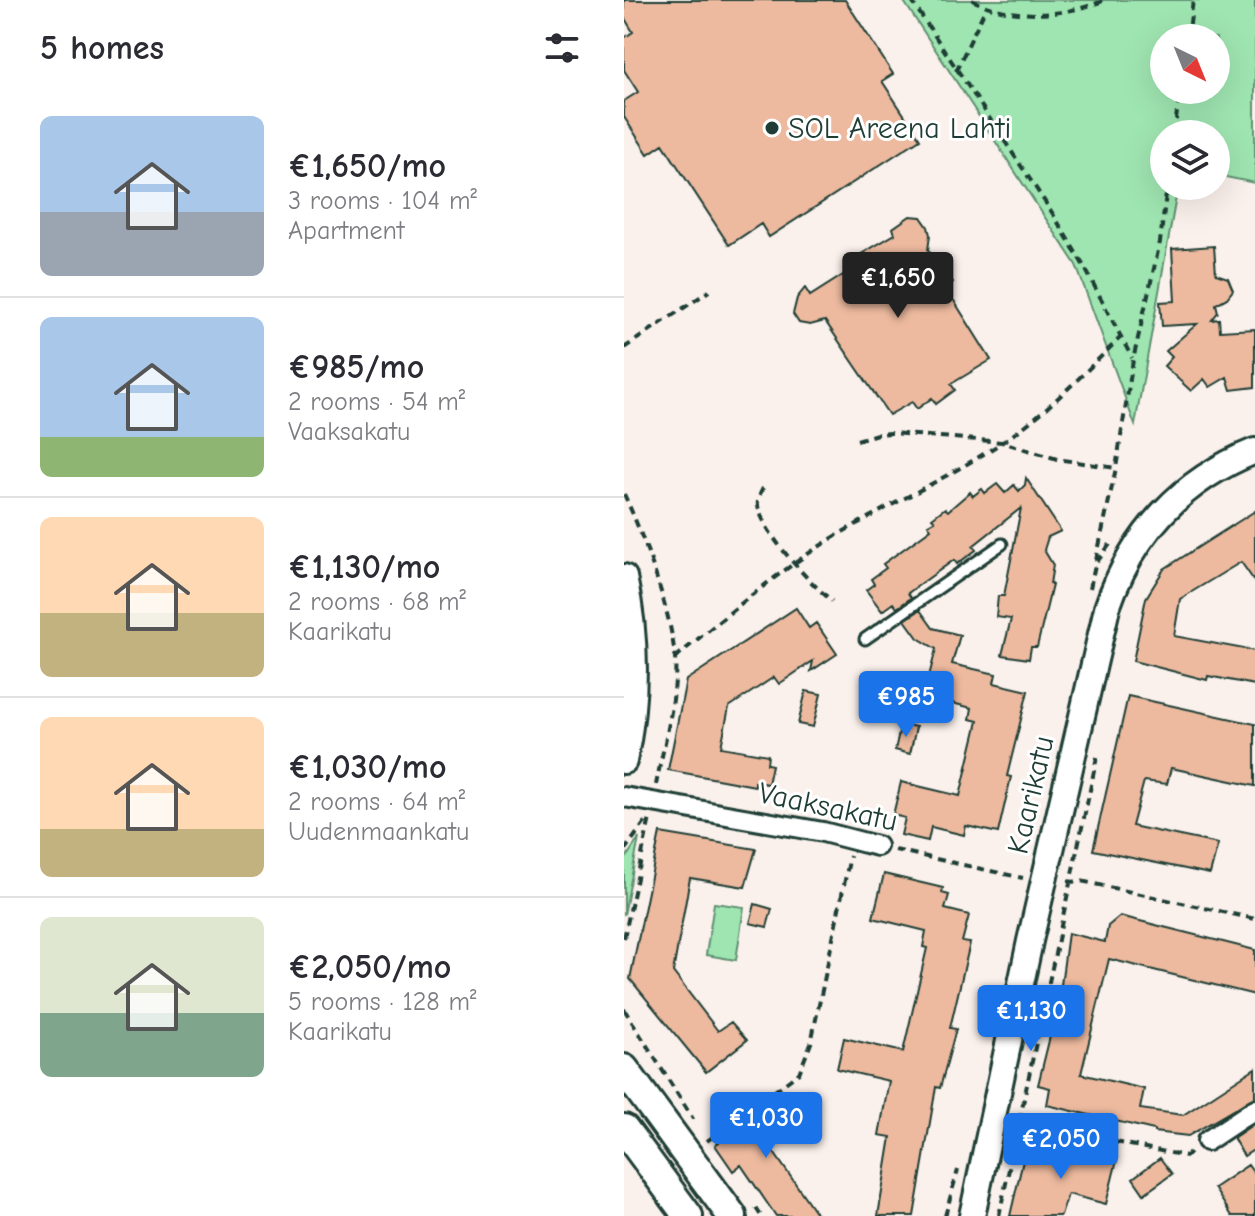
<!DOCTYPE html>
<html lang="en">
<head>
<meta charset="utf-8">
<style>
	body { margin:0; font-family:"Comic Neue",sans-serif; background:#f7f7f7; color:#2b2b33; height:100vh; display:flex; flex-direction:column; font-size:30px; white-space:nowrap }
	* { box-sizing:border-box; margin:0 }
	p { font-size:26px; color:#7c7c81 }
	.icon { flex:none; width:44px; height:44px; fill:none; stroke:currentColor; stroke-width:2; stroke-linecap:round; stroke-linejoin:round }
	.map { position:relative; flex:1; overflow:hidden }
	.drawer { display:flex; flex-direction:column; background:#fff; width:624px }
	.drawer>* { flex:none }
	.needle { width:52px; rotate:137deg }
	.fabs { position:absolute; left:526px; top:24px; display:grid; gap:16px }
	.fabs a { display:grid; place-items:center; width:80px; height:80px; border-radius:50%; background:#fff; box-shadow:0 8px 32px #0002; font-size:40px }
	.price { position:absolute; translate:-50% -68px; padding:0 18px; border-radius:8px; background:#1a73e8; color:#fff; font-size:26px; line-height:52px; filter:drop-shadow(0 2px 4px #0008) }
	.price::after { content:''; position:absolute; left:50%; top:48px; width:24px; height:18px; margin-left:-12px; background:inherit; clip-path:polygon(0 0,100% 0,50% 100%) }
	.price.selected { background:#222; color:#fff }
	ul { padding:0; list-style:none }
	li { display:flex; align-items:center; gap:24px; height:200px; padding:0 40px }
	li+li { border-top:2px solid #e1e1e2 }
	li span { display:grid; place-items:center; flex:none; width:224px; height:160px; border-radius:12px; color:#555 }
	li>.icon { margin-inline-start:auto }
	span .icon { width:96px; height:96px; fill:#fffc; stroke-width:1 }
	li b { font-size:34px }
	h2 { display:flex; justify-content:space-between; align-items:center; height:96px; padding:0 40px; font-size:34px }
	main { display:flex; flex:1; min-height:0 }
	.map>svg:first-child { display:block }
	.green { fill:#9fe5b1; stroke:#5f9172; stroke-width:2; fill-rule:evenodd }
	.building { fill:#edba9f; stroke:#1f3d34; stroke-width:2 }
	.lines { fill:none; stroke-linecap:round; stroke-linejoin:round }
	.lane-casing { stroke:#1f3d34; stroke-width:15 }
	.street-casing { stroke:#1f3d34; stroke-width:24 }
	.secondary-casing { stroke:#1f3d34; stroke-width:30 }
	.primary-casing { stroke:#1f3d34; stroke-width:34 }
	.path { stroke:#1f3d34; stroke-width:4; stroke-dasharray:8 6; stroke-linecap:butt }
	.lane { stroke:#fff; stroke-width:9 }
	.street { stroke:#fff; stroke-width:18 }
	.secondary { stroke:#fff; stroke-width:24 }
	.primary { stroke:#fff; stroke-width:28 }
	.poi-dot { fill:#1f3d34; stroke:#fff; stroke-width:3 }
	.labels { text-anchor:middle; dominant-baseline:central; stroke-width:6; stroke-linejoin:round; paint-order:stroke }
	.poi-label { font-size:30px; fill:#1f3d34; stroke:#fff; text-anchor:start }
	.street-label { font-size:30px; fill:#1f3d34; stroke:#fff }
</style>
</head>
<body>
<main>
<section class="drawer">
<h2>5 homes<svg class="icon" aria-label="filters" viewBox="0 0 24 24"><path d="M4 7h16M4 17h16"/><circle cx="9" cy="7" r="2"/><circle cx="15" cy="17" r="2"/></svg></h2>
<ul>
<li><span style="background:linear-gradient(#a9c7e8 60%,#9aa5b1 0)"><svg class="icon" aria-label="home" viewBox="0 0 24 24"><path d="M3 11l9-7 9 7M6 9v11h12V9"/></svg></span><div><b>€1,650/mo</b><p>3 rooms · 104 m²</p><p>Apartment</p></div></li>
<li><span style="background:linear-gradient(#a9c7e8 75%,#8fb573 0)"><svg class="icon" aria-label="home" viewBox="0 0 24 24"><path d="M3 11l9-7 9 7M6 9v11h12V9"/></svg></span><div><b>€985/mo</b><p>2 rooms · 54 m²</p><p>Vaaksakatu</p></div></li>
<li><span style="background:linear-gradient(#ffd9b3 60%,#c2b280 0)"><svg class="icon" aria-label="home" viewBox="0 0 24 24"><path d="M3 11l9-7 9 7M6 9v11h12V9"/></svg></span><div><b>€1,130/mo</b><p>2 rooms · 68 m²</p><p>Kaarikatu</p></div></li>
<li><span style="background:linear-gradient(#ffd9b3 70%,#c2b280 0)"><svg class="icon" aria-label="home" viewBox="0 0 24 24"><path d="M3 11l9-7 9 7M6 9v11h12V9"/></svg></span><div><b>€1,030/mo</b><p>2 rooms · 64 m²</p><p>Uudenmaankatu</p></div></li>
<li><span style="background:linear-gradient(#dfe7d0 60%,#7fa58c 0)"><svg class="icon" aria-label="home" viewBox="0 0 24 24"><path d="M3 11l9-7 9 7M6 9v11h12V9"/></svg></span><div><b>€2,050/mo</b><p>5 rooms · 128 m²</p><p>Kaarikatu</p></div></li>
</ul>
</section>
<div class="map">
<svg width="631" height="1216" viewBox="0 0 631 1216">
	<rect width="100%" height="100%" fill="#fbf1ec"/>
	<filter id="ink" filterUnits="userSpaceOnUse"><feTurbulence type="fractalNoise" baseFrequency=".0125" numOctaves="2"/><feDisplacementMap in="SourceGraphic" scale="16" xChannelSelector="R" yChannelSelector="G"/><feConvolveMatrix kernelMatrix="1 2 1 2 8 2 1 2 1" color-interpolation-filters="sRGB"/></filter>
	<g filter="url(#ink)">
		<!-- green -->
		<path class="green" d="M279 0H631V183L592 175V134H540V186H554L511 425 452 265ZM540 38H592V90H540Z
			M15 838 0 915V861Z
			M90 903 120 907 112 960 82 955Z"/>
		<!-- building -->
		<path class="building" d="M0 0H221L269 74 258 81 296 139 145 237 137 224 105 245 39 144 24 154 0 117V101L14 92 0 70V38L9 32 0 17Z
			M286 216 297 217 304 227 306 235 304 250 329 282 322 288 367 360 327 384 331 390 312 404 308 398 293 409 288 402 265 415 201 321 186 325 175 323 169 314 173 298 181 288 186 296 227 270 222 263 271 234 269 228Z
			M590 246 592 274 604 278 609 290 603 298 592 304 594 312 588 320 595 319 596 331 631 329V387L607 390 603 377 586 387 580 379 567 391 540 366 548 357 542 351 573 324 538 326 536 302 551 301 548 249Z
			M402 478 437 531 424 537 420 550 429 565 426 584 428 585 413 647H407L405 659 378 655 387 619 372 617 374 596H380L397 508 349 546 352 550 333 564 330 560 284 593 287 598 273 608 269 603 258 611 242 590 250 584 247 579 262 568 259 564 307 529 304 525 311 521 308 518 321 508 324 511 346 492 349 496 358 489 361 493 373 484 381 493 390 485 395 491 401 485Z
			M631 511V582L617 562 556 599 550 636 631 651V685L584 676 583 680 509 661 522 598 540 569Z
			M172 608 185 628 192 623 213 654 187 671 189 661 155 684 150 677 105 707 97 747 144 755 143 764 148 765 144 784 131 782V786L44 770 62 680Z
			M296 610 309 628 336 635 328 664 372 674 370 683 404 691 383 776 387 777 374 833 342 826 340 835 307 827 304 841 277 835 281 818 269 815 277 782 336 796 354 721 346 719 348 708 300 696 312 649 294 638 281 620Z
			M182 691 197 694 189 727 174 724Z
			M504 696 631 724V786L547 768 543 784 520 781 508 826 594 844 586 874 469 850Z
			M277 724 292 727 286 754 271 750Z
			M36 833 132 849 121 887 66 878 49 972 94 1031 107 1022 123 1040 82 1072 6 979Z
			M260 874 319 888 318 893 325 895 321 909 345 915 338 942 346 943 326 1028 332 1029 316 1088 312 1087 290 1216H254L267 1137 255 1135 265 1081 213 1069 220 1038 279 1052 303 948 299 947 302 931 249 918Z
			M131 904 148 909 143 927 126 923Z
			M496 916 631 950V995L485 959 457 1074 520 1089 516 1109 559 1115 631 1068V1097L564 1136 530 1132V1130L423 1105 426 1088 414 1085 435 1000 444 933 481 942 484 926Z
			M158 1093 171 1110 151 1124 160 1137 146 1147 194 1216H152L117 1165 109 1171 91 1145 146 1105 145 1102Z
			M631 1123V1149L620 1156 609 1138Z
			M426 1144 493 1160 482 1204 444 1194 437 1216H386L401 1152 422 1157Z
			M536 1158 548 1174 520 1194 509 1178Z
			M624 1165 631 1175V1216H608L590 1188Z"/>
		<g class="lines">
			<defs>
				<path id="lane" d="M241 639 378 544"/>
				<path id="street" d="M0 797 199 832 253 846
					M583 1141 631 1109"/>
				<path id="secondary" d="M0 577C13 637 13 701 0 761
					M348 1216 406 941 483 608C508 534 558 480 631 451"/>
				<path id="primary" d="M0 1069 108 1216
					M0 1129 64 1216"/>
			</defs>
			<!-- lane casing -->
			<use href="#lane" class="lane-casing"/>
			<!-- street casing -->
			<use href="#street" class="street-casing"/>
			<!-- secondary casing -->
			<use href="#secondary" class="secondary-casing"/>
			<!-- primary casing -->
			<use href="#primary" class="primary-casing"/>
			<!-- path -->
			<path class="path" d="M287 0 429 214 461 268 508 358
				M348 0C390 20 439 17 481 0
				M564 38 569 0
				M332 71 362 7
				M550 134 556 90
				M0 348 85 291
				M233 440 253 434 267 433 378 442 433 459 492 468
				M139 488C136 494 133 499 134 506 141 536 185 582 208 601
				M0 494C20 538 47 610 51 658 54 696 39 747 32 785
				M473 562 489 540
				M466 588 492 468 509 360 536 242 543 186
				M51 658C103 615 154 571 212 536 266 504 324 478 377 443 421 414 459 374 496 338
				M271 850 399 878
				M0 851 22 821
				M444 882 457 881 631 919
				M0 938 26 818
				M0 1009 69 1119
				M395 1123 562 1156 568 1151
				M83 1141 175 1073 187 1043 226 856
				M132 1208 137 1216
				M321 1216 334 1170
				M375 1216 473 757"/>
			<!-- lane -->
			<use href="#lane" class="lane"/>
			<!-- street -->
			<use href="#street" class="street"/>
			<!-- secondary -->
			<use href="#secondary" class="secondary"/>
			<!-- primary -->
			<use href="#primary" class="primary"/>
		</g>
	</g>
	<!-- markers -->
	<circle class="poi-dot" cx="148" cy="128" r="8"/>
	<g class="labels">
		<!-- poi labels -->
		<g class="poi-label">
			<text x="164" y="128">SOL Areena Lahti</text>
		</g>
		<!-- street labels -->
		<g class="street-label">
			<text transform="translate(407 795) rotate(-77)">Kaarikatu</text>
			<text transform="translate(204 807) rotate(12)">Vaaksakatu</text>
		</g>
	</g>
</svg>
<div class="fabs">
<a><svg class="needle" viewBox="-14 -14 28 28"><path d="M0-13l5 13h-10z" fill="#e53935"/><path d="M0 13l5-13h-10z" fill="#7c7c81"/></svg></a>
<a><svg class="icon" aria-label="layers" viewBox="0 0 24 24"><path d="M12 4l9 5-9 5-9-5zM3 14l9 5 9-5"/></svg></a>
</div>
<b class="price selected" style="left:274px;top:320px">€1,650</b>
<b class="price" style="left:282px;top:739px">€985</b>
<b class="price" style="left:407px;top:1053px">€1,130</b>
<b class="price" style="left:142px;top:1160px">€1,030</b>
<b class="price" style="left:437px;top:1181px">€2,050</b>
</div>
</main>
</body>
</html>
